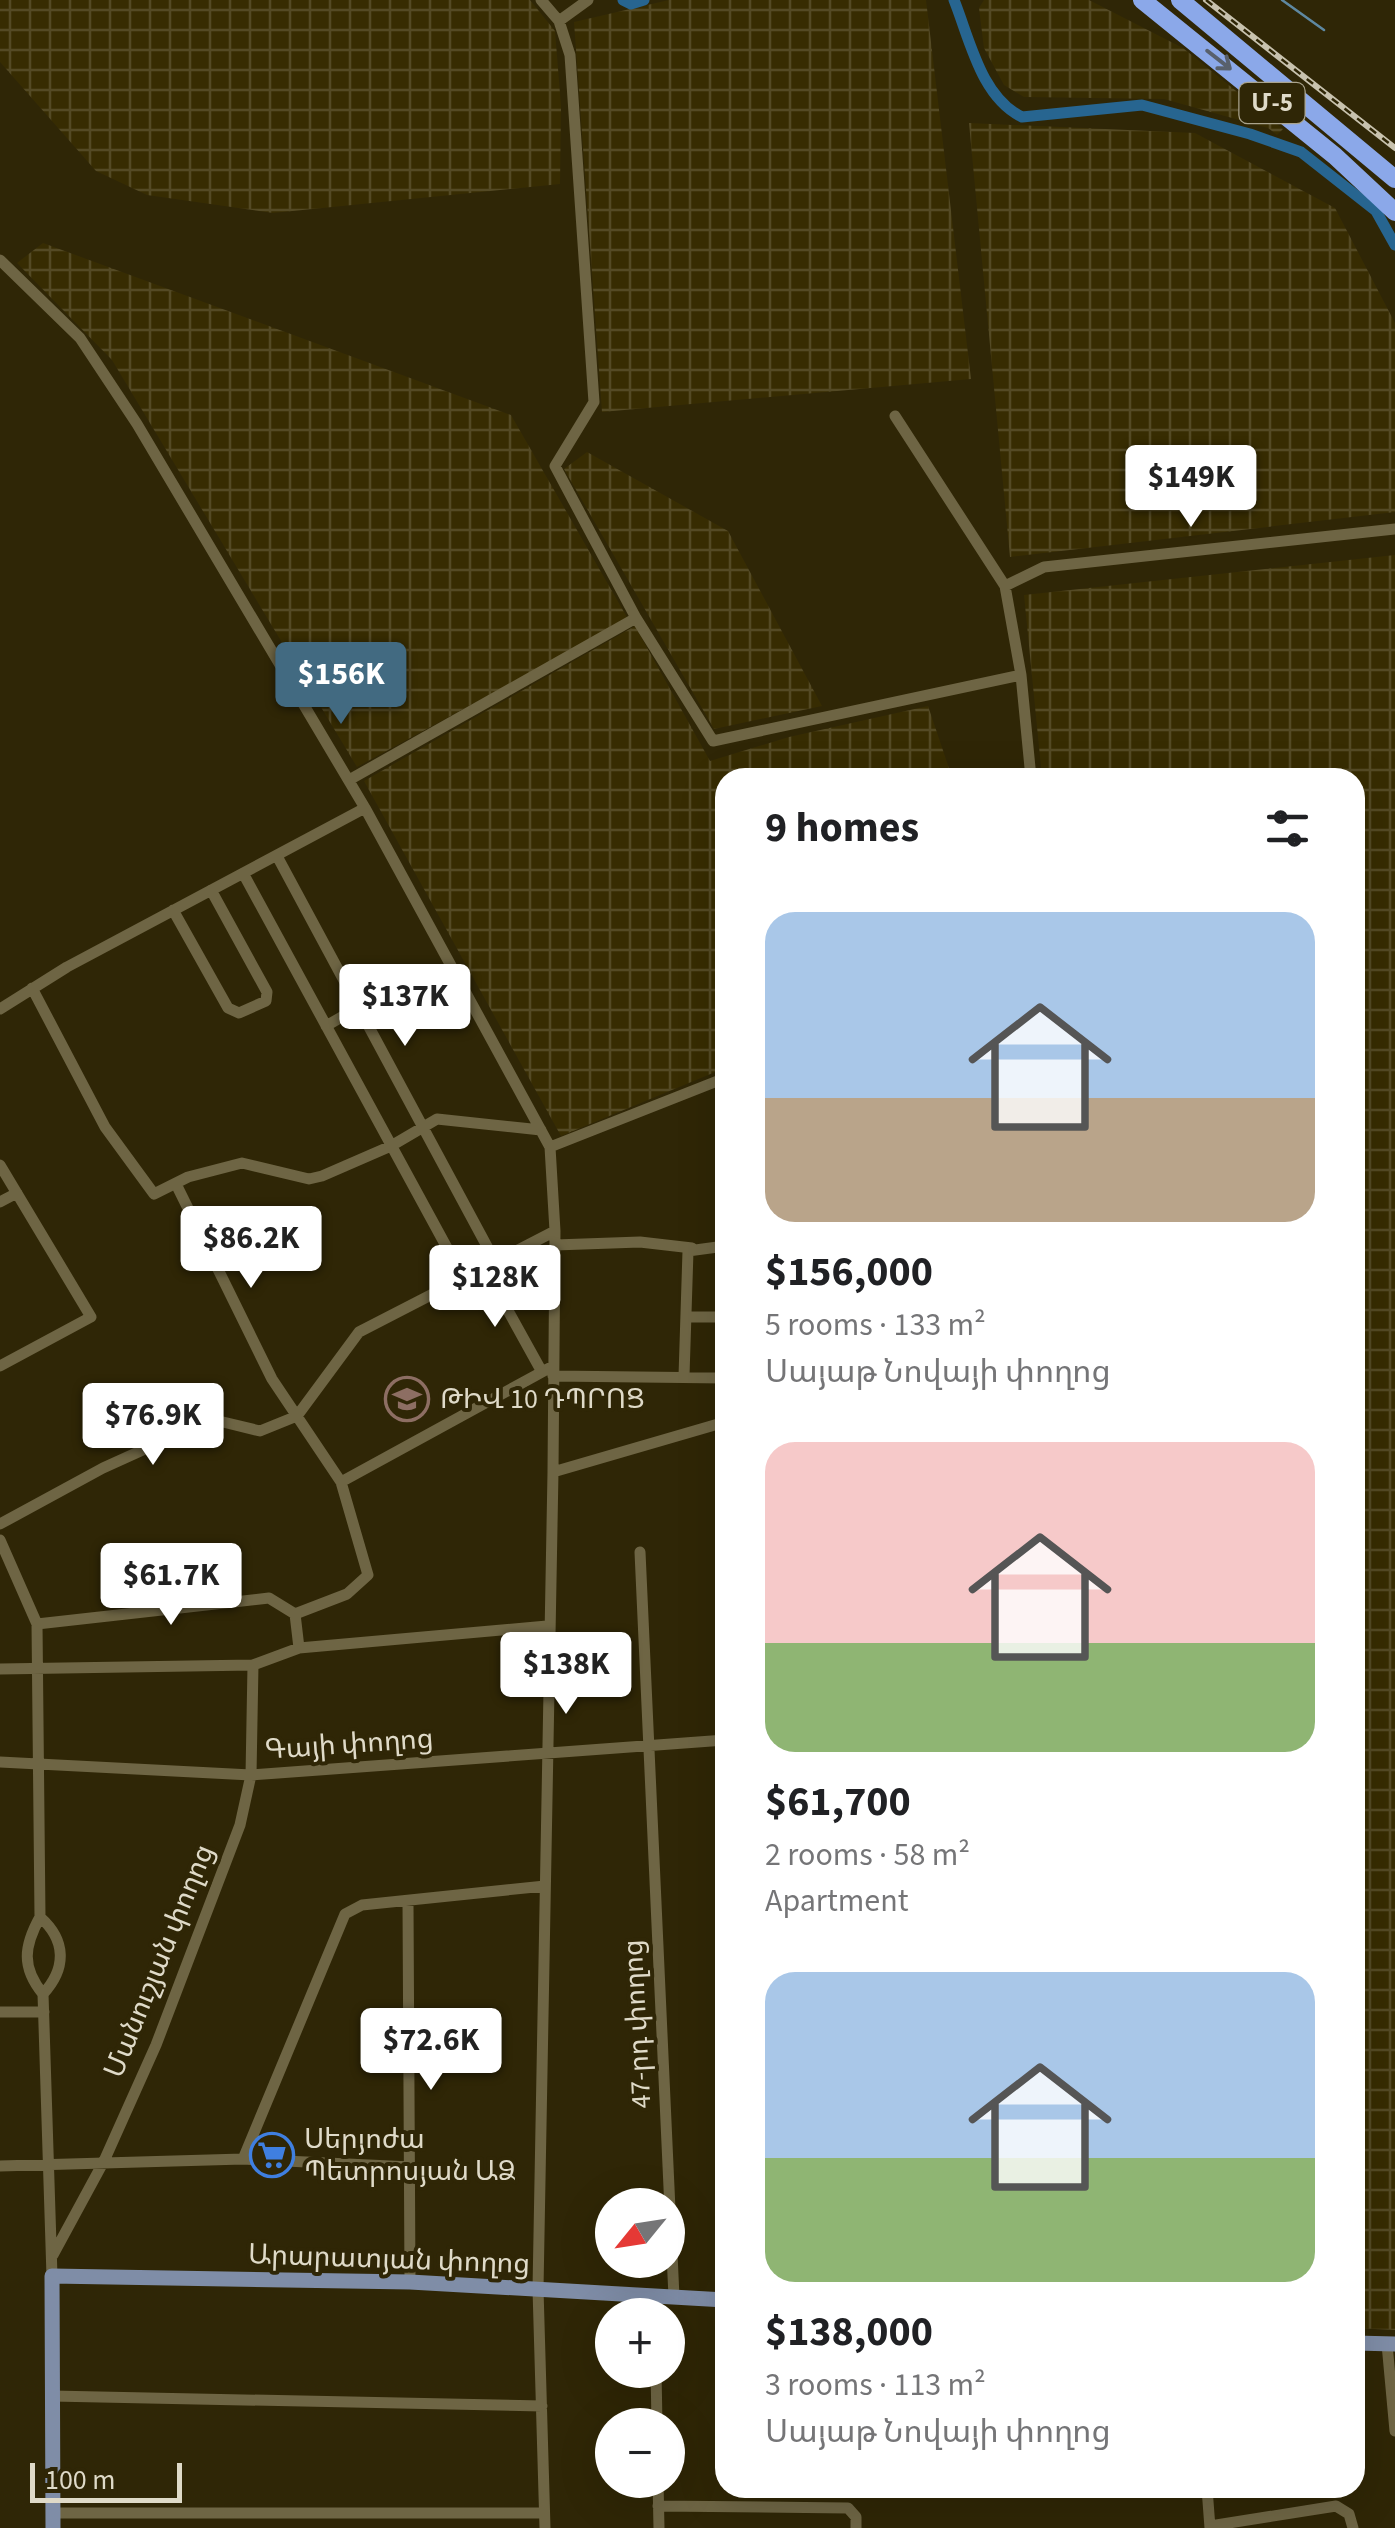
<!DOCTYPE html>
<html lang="en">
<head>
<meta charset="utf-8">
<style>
	body { margin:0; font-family:"Source Sans 3","Noto Sans Armenian",sans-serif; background:#f6f6f6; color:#202124; height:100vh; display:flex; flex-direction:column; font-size:38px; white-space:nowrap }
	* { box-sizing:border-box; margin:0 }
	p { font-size:32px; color:#757577 }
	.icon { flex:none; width:55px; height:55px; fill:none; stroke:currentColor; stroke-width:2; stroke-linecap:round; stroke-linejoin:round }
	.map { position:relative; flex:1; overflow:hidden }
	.sheet { position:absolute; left:715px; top:768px; width:650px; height:1730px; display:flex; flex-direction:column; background:#fff; border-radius:30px; box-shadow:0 10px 40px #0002 }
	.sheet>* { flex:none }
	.needle { width:65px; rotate:240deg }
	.buttons { position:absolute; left:595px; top:2188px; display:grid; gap:20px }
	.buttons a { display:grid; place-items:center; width:90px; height:90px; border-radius:50%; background:#fff; box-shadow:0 10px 40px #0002; font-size:50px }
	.scale { position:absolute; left:30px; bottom:25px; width:152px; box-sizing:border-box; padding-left:10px; border:5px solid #dfdac8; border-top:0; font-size:28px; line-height:35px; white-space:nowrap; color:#dfdac8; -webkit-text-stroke:8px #2f2606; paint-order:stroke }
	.price { position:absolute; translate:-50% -85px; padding:0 22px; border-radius:10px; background:#fff; color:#222; font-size:32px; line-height:65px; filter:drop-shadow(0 2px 5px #0008) }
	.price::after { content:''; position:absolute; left:50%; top:60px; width:30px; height:22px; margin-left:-15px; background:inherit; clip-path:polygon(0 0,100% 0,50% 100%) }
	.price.current { background:#426a81; color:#fff }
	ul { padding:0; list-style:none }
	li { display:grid; align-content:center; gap:20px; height:530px; padding:0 50px }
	li span { display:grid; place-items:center; height:310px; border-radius:30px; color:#555 }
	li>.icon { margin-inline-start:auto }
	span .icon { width:180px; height:180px; fill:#fffc; stroke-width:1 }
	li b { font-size:42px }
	h2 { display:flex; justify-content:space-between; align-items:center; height:120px; padding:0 50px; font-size:42px }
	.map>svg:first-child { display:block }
	.industrial { fill:url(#industrial-grid) }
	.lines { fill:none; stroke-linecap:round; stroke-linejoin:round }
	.stream { stroke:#5e88a1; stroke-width:2.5 }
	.canal { stroke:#276590; stroke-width:11 }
	.minor { stroke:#6e6544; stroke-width:11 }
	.major { stroke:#7f8da7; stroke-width:15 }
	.highway { stroke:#8ba8e9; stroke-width:18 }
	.rail-casing { stroke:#c8c2ae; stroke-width:6 }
	.rail { stroke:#2f2606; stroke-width:2.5; stroke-dasharray:8; stroke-linecap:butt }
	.oneway { stroke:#58606c }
	.labels { text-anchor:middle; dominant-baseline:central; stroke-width:8; stroke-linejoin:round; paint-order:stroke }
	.shield { fill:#2f2606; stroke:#aaa48e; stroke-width:2.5 }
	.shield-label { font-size:25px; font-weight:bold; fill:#dfdac8 }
	.poi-label { font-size:28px; fill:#dfdac8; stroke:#2f2606; text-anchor:start }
	.street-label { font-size:28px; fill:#dfdac8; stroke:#2f2606 }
</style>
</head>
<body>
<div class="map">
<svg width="1395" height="2528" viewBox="0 0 1395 2528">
	<defs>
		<pattern id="industrial-grid" width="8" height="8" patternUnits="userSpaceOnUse" patternTransform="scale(2.5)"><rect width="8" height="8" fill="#372c02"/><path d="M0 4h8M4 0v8" fill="none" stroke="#544a25"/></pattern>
	</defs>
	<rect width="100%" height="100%" fill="#2f2606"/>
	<!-- industrial -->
	<path class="industrial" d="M0 0H530L555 31 561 106 560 184 273 213 147 195 96 171 0 62Z
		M669 0H926L971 379 602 412 574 22Z
		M984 0H1089L1183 48 1283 129 1277 135 1268 128 1164 99 1024 97 1004 85 984 48 979 8Z
		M969 123 1195 133 1335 208 1395 323V512L1010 557Z
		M43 243 511 415 628 619 357 767 112 360 17 263Z
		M587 452 728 531 822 706 714 729 564 469Z
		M1395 555V2330L1355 2328V778L1042 777 1024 595Z
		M635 626 710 761 789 737 928 706 952 777 725 778V1068L561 1136 364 781Z"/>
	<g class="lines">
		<!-- stream -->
		<path class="stream" d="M1282 0 1324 30"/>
		<!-- canal -->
		<path class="canal" d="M623 0 631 4 644 0
			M954 0C970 40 981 97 1022 117L1142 105 1250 134 1301 152 1376 211 1395 245"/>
		<!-- minor -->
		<path class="minor" d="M541 0 559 21 588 0
			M559 21 570 55 594 402 555 466 636 618 713 741 1021 675
			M0 260 80 338 137 424 365 808 550 1147 555 1231 553 1472 538 2289 545 2528
			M895 416 1005 586 1021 675 1031 778
			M1005 586 1044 567 1395 529
			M349 780 636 618
			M277 856 496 1263
			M243 873 464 1279
			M173 910 228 1008 239 1013 266 1001 267 992 211 890
			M32 988 105 1127 154 1194 188 1177 242 1163 309 1179 322 1176 391 1146 437 1119 541 1130
			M0 1009 67 967 365 808
			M326 1026 359 1007
			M550 1147 725 1078
			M0 1165 91 1317 0 1366
			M176 1184 272 1379 341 1482 553 1366
			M0 1202 17 1193
			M555 1245 640 1242 692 1248
			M485 1269 542 1372
			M686 1317H725
			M553 1376 725 1378
			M684 1376 688 1251 725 1246
			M553 1472 725 1422
			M0 1524 103 1468 200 1424 223 1422 260 1431 297 1416 359 1332 555 1231
			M0 1540 37 1624 40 1917C24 1946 21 1967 43 1994L52 2276
			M640 1552 674 2297
			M295 1614 347 1594 368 1575 341 1482
			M37 1624 269 1598 295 1614 299 1648
			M0 1669 253 1665 299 1648 547 1626
			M0 1762 251 1775 725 1740
			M408 1903 410 2282
			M40 1917C66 1940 67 1968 43 1994
			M0 2012H44
			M243 2159 345 1914 362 1905 545 1886
			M0 2166 243 2159 411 2167
			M53 2255 104 2161 156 2045 240 1825 251 1775 253 1665
			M655 2296V2315
			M1387 2344 1395 2431
			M656 2370 657 2425
			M52 2396 542 2406
			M658 2480 659 2528
			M1207 2488 1210 2528
			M658 2506 848 2508 856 2517V2528
			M53 2513H544
			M1210 2526 1336 2506 1349 2514 1353 2528"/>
		<!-- major -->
		<path class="major" d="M1355 2343 1395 2344
			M53 2528 52 2276 410 2282 725 2300"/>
		<!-- highway -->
		<path class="highway" d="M1142 0 1335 156 1395 212
			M1180 0 1395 179"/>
		<defs>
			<path id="rail" d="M1206 0 1395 148"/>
		</defs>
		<!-- rail casing -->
		<use href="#rail" class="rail-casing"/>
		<!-- rail -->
		<use href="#rail" class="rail"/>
	</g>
	<!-- one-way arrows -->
	<defs><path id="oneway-shaft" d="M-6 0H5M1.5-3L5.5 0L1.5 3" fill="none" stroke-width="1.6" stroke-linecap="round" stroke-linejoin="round" transform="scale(2.5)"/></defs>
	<use class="oneway" href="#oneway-shaft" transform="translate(1219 60) rotate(38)"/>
	<!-- icons -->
	<defs>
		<symbol id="school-ring" viewBox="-11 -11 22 22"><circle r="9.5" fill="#2f2606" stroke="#8d6e63" stroke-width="1.5"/><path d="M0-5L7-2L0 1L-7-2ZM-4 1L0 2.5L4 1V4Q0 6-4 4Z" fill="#8d6e63"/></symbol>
		<symbol id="supermarket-ring" viewBox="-11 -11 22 22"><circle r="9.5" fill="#2f2606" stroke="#3f7fe0" stroke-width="1.5"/><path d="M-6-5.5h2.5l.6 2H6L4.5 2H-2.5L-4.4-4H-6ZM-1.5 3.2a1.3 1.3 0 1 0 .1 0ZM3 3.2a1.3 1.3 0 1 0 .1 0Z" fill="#3f7fe0"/></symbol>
	</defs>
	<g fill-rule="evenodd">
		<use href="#school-ring" x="382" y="1374" width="50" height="50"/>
		<use href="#supermarket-ring" x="247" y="2130" width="50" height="50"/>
	</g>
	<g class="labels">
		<!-- shield labels -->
		<rect class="shield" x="1239.5" y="83" width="65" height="40" rx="8"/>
		<g class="shield-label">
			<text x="1272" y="103">Մ-5</text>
		</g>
		<!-- poi labels -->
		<g class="poi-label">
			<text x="440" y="1399">ԹԻՎ 10 ԴՊՐՈՑ</text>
			<text x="304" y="2139">Սերյոժա<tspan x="304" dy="32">Պետրոսյան ԱՁ</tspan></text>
		</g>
		<!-- street labels -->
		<g class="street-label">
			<text transform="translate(349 1744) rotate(-4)">Գայի փողոց</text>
			<text transform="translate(159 1961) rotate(-68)">Մանուշյան փողոց</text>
			<text transform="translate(637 2024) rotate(-93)">47-րդ փողոց</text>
			<text transform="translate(389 2259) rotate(2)">Արարատյան փողոց</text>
		</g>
	</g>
</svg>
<div class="buttons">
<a><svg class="needle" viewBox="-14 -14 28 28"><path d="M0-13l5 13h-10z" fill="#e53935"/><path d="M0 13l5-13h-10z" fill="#757577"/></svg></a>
<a>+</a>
<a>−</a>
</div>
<div class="scale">100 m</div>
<b class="price" style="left:1191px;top:530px">$149K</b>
<b class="price current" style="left:341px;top:727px">$156K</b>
<b class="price" style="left:405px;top:1049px">$137K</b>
<b class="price" style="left:251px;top:1291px">$86.2K</b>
<b class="price" style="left:495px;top:1330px">$128K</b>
<b class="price" style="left:153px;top:1468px">$76.9K</b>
<b class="price" style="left:171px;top:1628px">$61.7K</b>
<b class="price" style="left:566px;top:1717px">$138K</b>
<b class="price" style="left:431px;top:2093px">$72.6K</b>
<section class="sheet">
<h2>9 homes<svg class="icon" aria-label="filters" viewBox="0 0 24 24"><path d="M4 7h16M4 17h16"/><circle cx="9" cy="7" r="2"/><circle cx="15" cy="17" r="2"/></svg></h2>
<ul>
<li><span style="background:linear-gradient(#a9c7e8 60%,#b9a48a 0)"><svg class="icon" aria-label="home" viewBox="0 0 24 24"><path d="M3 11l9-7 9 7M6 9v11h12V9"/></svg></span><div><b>$156,000</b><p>5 rooms · 133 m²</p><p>Սայաթ Նովայի փողոց</p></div></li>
<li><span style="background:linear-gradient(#f6c9c9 65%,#8fb573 0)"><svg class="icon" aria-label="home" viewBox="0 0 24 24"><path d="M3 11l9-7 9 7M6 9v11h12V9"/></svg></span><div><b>$61,700</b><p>2 rooms · 58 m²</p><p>Apartment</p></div></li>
<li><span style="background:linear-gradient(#a9c7e8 60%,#8fb573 0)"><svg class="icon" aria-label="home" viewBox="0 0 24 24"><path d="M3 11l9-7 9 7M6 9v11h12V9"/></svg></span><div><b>$138,000</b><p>3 rooms · 113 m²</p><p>Սայաթ Նովայի փողոց</p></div></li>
</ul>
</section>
</div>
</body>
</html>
